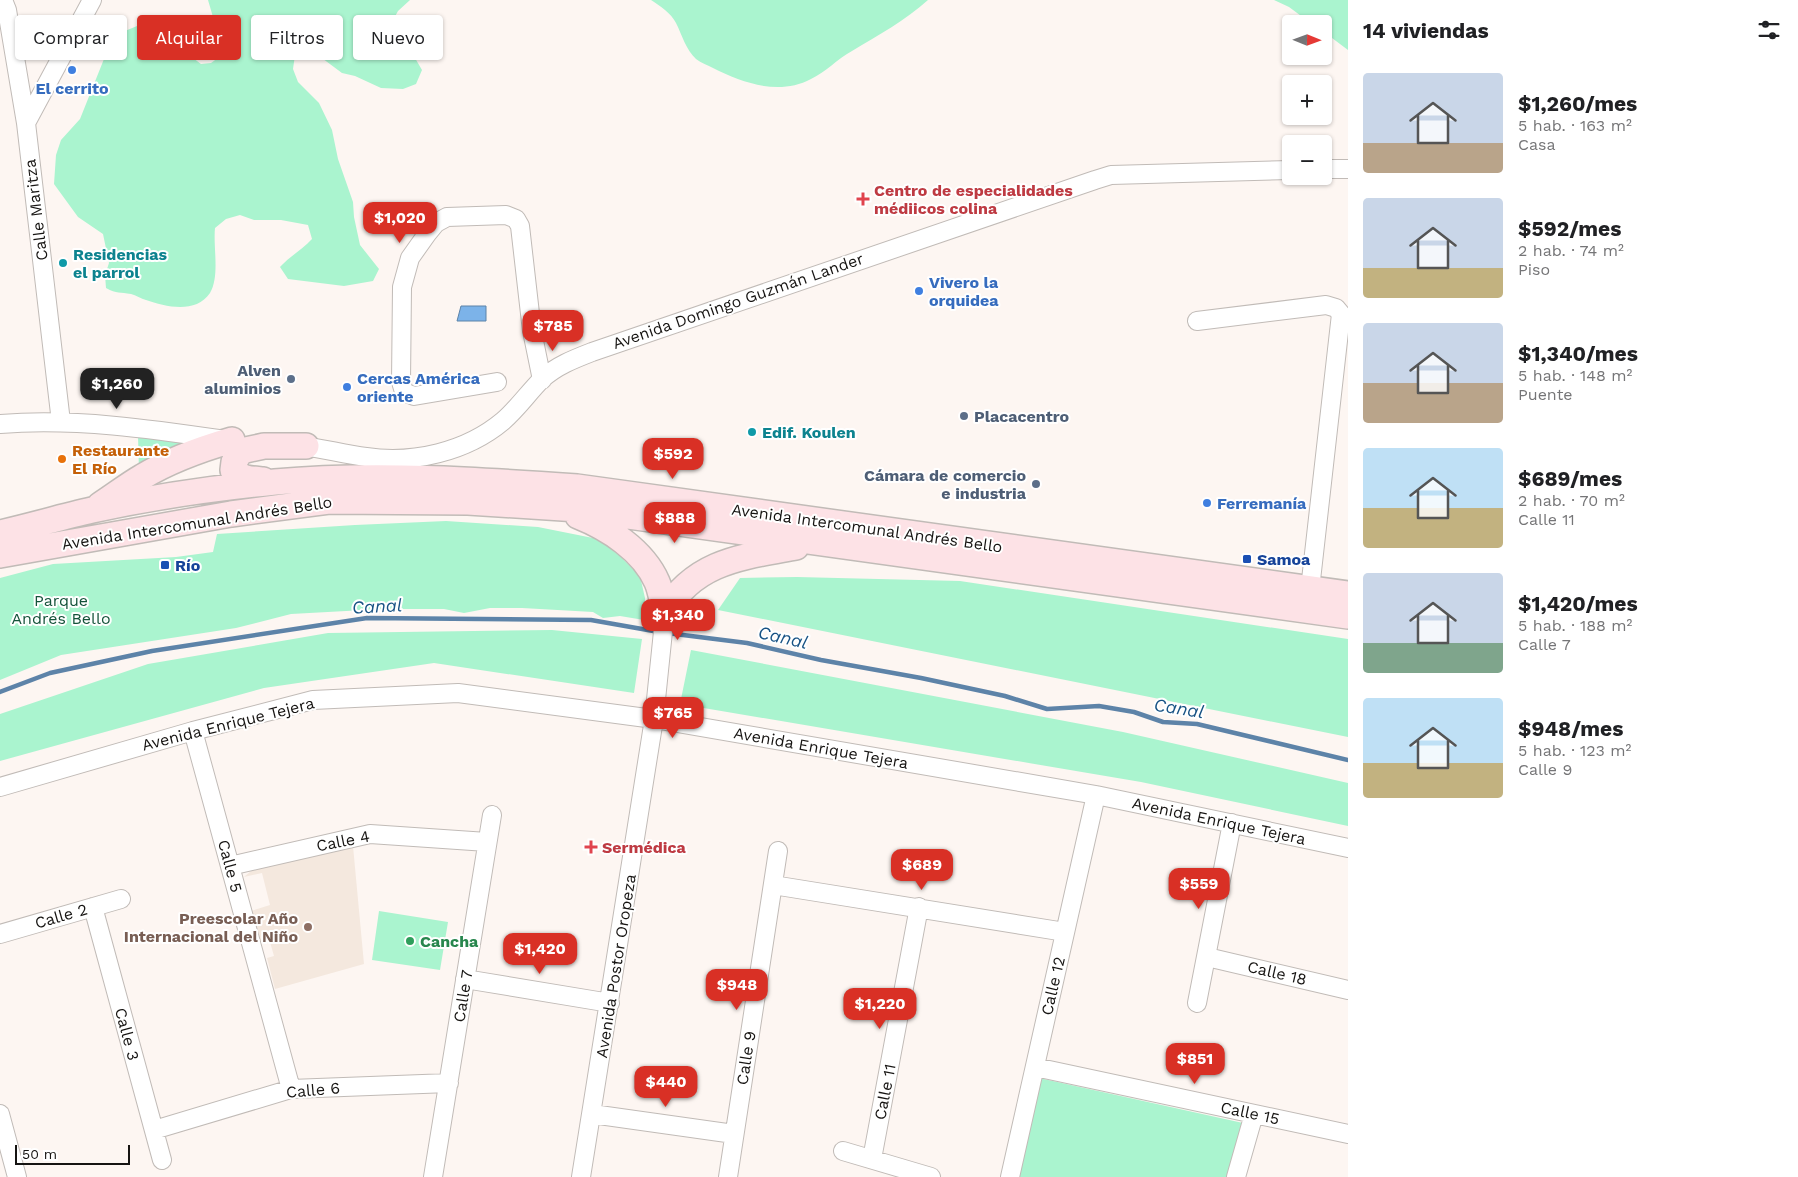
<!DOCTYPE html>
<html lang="es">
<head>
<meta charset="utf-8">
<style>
	body { margin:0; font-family:"Work Sans",sans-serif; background:#f2f2f2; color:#202124; height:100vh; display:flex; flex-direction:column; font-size:19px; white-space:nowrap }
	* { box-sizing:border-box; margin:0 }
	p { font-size:16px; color:#757577 }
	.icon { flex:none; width:28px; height:28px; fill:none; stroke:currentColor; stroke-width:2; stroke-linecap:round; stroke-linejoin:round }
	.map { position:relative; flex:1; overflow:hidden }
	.drawer { display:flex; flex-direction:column; background:#fff; width:450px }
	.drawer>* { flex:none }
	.hud { position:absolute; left:15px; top:15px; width:475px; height:45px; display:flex; gap:10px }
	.needle { width:32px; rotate:91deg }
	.fabs { position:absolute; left:1282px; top:15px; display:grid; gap:10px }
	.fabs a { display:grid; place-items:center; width:50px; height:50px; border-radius:5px; background:#fff; box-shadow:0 1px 4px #0004; font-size:25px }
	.scale { position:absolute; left:15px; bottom:12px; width:115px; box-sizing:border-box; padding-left:5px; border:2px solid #161412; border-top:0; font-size:14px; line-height:18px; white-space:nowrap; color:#161412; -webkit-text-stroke:4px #fff; paint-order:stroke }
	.price { position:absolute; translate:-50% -42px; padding:0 11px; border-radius:10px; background:#d93025; color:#fff; font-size:16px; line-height:32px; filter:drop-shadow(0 1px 2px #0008) }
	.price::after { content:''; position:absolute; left:50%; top:30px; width:15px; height:11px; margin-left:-8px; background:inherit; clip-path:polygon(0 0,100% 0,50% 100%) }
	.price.current { background:#222; color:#fff }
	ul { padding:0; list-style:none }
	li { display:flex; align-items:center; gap:15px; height:125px; padding:0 15px }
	li span { display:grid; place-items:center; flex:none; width:140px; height:100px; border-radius:5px; color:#555 }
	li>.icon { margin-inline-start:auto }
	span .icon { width:60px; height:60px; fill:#fffc; stroke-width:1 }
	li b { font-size:21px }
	h2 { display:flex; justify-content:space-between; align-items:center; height:60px; padding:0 15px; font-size:21px }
	.chip { padding:0 18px; border-radius:5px; background:#fff; box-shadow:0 1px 4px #0004; font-size:18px; line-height:45px }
	.chip.current { background:#d93025; color:#fff }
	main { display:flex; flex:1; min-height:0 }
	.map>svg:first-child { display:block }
	.built { fill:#f4e8de }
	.green { fill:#aaf4cf }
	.water { fill:#7cb3e9; stroke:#5d83a8 }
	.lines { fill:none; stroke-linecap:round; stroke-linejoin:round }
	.stream { stroke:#5d83a8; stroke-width:4.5 }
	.minor-casing { stroke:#c1bbb7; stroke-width:20 }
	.secondary-casing { stroke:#c1bbb7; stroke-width:28 }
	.minor { stroke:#fff; stroke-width:18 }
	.secondary { stroke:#fde2e6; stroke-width:25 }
	.shop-dot { fill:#3f7fe0; stroke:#fff; stroke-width:2 }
	.health-dot { fill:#e0444e; stroke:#fff; stroke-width:2 }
	.culture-dot { fill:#0f9aa8; stroke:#fff; stroke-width:2 }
	.service-dot { fill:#5c6f8a; stroke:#fff; stroke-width:2 }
	.food-dot { fill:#e8710a; stroke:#fff; stroke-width:2 }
	.transit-dot { fill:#1a4fb4; stroke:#fff; stroke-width:2 }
	.education-dot { fill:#8d6e63; stroke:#fff; stroke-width:2 }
	.leisure-dot { fill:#2e9e5b; stroke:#fff; stroke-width:2 }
	.labels { text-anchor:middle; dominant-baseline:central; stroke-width:4; stroke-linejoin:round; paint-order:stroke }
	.shop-label { font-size:16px; font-weight:bold; fill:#366cbe; stroke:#fff; text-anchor:start }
	.health-label { font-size:16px; font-weight:bold; fill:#be3a42; stroke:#fff; text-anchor:start }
	.street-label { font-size:16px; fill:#161412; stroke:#fff }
	.culture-label { font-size:16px; font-weight:bold; fill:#0d838f; stroke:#fff; text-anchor:start }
	.service-label { font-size:16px; font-weight:bold; fill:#4e5e75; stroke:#fff; text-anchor:end }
	.food-label { font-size:16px; font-weight:bold; fill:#c56008; stroke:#fff; text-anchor:start }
	.transit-label { font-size:16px; font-weight:bold; fill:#164399; stroke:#fff; text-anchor:start }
	.park-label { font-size:16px; fill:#14533a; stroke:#fff }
	.education-label { font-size:16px; font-weight:bold; fill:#785e54; stroke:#fff; text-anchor:end }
	.leisure-label { font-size:16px; font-weight:bold; fill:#27864d; stroke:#fff; text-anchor:start }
	.water-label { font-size:18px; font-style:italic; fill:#175284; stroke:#fff }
</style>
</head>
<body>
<main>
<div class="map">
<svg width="1348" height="1177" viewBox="0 0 1348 1177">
	<rect width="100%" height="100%" fill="#fdf6f2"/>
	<!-- built -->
	<path class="built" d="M353 846 364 964 275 989 267 958 274 956 270 942 260 944 251 911 270 905 262 873 244 877 257 866Z"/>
	<!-- green -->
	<path class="green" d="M208 0H410L398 11 391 24V39L415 58 422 70 416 84 403 89 381 88 355 76 342 73 307 47 295 55 293 69 298 82 319 103 332 130 338 159 353 202 354 217 360 245 379 269 373 281 344 286 288 279 280 267C290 256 302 250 312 239L308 225 281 220H254L240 215 226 219 215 228C213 247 220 276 210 293 196 314 166 307 146 300 141 299 136 295 131 294 120 292 117 294 106 288L105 275 109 263 103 234 78 217 54 184 56 155 61 140 80 119 106 54 125 31 137 26 189 55 201 64 211 63 222 55 220 41Z
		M651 0H928C906 20 877 36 852 51 837 59 826 72 811 79 779 96 743 83 713 68 708 65 701 63 696 59 686 50 682 35 676 23 671 13 660 6 651 0Z
		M1274 0H1348V50L1324 32V24H1312L1289 7Z
		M138 436 184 442 139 471Z
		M446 521 538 527 598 539 620 556 640 576 645 598 644 620 620 616 603 618 593 612 522 608H490L464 613 444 609H383L291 614 236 628 61 655 0 680V578L53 564 176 557 213 552 217 534 355 525Z
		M797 577 960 581 1348 639V737L718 610 740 578Z
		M552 630 642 639 634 693 434 663 264 688 0 761V714L148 664 328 633Z
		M691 650 1123 732 1348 783V826L1141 782 680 704Z
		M379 911 448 922 440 970 372 960Z
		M1039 1078 1243 1123 1227 1177H1016Z"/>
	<!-- water -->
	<path class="water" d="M461 306H486V321H457Z"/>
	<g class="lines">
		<!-- stream -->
		<path class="stream" d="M667 633 747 643 821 660 921 678 1005 696 1047 709 1099 706 1134 712 1163 722 1197 724 1348 760
			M0 692 50 673 152 651 367 618 591 620 659 632"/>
		<defs>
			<path id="minor" d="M3 0 7 10 26 123 61 422
				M26 123 92 0
				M1324 169H1348
				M1197 321 1326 305 1336 308 1341 314 1310 589
				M497 382 414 396 404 392 401 382 402 287 410 258 427 234 436 223 447 217 506 215 516 219 520 226 532 331 542 380
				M0 424C75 418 151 429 226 440
				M294 445C318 447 342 454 366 457 413 464 466 452 503 421 518 408 528 393 542 379 556 366 574 359 592 352L1095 180 1111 175 1291 170
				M193 731 291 1089
				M0 787 193 731 313 700 458 693 654 719 1096 795 1348 848
				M230 866 370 834 487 842
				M773 885 1065 932
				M93 907 162 1160
				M0 934 121 899
				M1207 957 1348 990
				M465 979 610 1003
				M1197 1003 1232 823
				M1035 1067 1348 1134
				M0 1114 17 1177
				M592 1114 734 1134
				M154 1130 291 1089 449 1083
				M843 1151 931 1177
				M872 1159 919 907
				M433 1177 492 815
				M581 1177 654 719 665 612
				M728 1177 778 851
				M1010 1177 1096 795
				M1236 1177 1254 1114"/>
			<path id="secondary" d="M263 480C251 479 241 479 233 470L234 462 241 451 264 446H306
				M100 505C114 496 128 485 142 477 170 460 201 449 232 440
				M578 516C608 528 643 550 657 582 661 591 662 602 665 612
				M0 533C31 526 61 517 92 510 152 497 214 488 275 482 373 473 479 480 577 487L1348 594
				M0 555 231 514 329 501 468 502 578 509 1348 616
				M665 612C695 561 742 557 796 547"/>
		</defs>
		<!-- minor casing -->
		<use href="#minor" class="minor-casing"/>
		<!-- secondary casing -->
		<use href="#secondary" class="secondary-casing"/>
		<!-- minor -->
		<use href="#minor" class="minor"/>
		<!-- secondary -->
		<use href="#secondary" class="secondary"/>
	</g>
	<!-- markers -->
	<g class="shop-dot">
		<circle cx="72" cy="70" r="5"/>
		<circle cx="919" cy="291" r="5"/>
		<circle cx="347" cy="387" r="5"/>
		<circle cx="1207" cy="503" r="5"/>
	</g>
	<g class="health-dot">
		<path d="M860.5 191.5h5v5h5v5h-5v5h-5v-5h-5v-5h5z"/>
		<path d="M588.5 839.5h5v5h5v5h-5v5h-5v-5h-5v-5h5z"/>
	</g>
	<g class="culture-dot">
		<circle cx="63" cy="263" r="5"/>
		<circle cx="752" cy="432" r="5"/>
	</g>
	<g class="service-dot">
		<circle cx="291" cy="379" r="5"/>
		<circle cx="964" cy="416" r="5"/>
		<circle cx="1036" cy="484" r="5"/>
	</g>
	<circle class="food-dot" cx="62" cy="459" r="5"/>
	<g class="transit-dot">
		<rect x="1242" y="554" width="10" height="10" rx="2.5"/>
		<rect x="160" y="560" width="10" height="10" rx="2.5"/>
	</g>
	<circle class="education-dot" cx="308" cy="927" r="5"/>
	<circle class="leisure-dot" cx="410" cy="941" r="5"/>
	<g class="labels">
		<!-- shop labels -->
		<g class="shop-label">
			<text x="72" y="88" text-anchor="middle">El cerrito</text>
			<text x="929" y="282">Vivero la<tspan x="929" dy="18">orquidea</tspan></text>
			<text x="357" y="378">Cercas América<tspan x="357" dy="18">oriente</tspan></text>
			<text x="1217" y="503">Ferremanía</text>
		</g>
		<!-- health labels -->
		<g class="health-label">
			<text x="874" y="190">Centro de especialidades<tspan x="874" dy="18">médiicos colina</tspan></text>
			<text x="602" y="847">Sermédica</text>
		</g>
		<!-- street labels -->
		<g class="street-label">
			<text transform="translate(36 210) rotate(-97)">Calle Maritza</text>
			<text transform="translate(738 301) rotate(-19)">Avenida Domingo Guzmán Lander</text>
			<text transform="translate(197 523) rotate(-9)">Avenida Intercomunal Andrés Bello</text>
			<text transform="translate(867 528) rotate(8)">Avenida Intercomunal Andrés Bello</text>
			<text transform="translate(228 724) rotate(-14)">Avenida Enrique Tejera</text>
			<text transform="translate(821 748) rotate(10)">Avenida Enrique Tejera</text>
			<text transform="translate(1219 821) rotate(12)">Avenida Enrique Tejera</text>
			<text transform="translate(343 841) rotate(-11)">Calle 4</text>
			<text transform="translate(230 866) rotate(75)">Calle 5</text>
			<text transform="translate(61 916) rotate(-16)">Calle 2</text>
			<text transform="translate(616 966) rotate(-81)">Avenida Postor Oropeza</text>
			<text transform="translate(1277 973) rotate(13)">Calle 18</text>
			<text transform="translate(1053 986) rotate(-77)">Calle 12</text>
			<text transform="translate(463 996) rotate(-81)">Calle 7</text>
			<text transform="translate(127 1034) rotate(75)">Calle 3</text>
			<text transform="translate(746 1058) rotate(-81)">Calle 9</text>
			<text transform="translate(313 1090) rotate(-5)">Calle 6</text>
			<text transform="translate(885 1092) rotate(-79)">Calle 11</text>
			<text transform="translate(1250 1113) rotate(12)">Calle 15</text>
		</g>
		<!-- culture labels -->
		<g class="culture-label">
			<text x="73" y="254">Residencias<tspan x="73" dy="18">el parrol</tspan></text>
			<text x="762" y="432">Edif. Koulen</text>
		</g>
		<!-- service labels -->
		<g class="service-label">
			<text x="281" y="370">Alven<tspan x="281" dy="18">aluminios</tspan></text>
			<text x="974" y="416" text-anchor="start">Placacentro</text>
			<text x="1026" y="475">Cámara de comercio<tspan x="1026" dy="18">e industria</tspan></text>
		</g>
		<!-- food labels -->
		<g class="food-label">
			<text x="72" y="450">Restaurante<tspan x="72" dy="18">El Río</tspan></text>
		</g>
		<!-- transit labels -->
		<g class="transit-label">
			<text x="1257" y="559">Samoa</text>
			<text x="175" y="565">Río</text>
		</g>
		<!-- park labels -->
		<g class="park-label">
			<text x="61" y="600">Parque<tspan x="61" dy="18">Andrés Bello</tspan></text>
		</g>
		<!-- education labels -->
		<g class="education-label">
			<text x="298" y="918">Preescolar Año<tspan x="298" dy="18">Internacional del Niño</tspan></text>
		</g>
		<!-- leisure labels -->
		<g class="leisure-label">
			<text x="420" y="941">Cancha</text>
		</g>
		<!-- water labels -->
		<g class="water-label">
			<text transform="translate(377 606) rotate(-3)">Canal</text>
			<text transform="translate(783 637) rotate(13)">Canal</text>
			<text transform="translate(1179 708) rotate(9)">Canal</text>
		</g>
	</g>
</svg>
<div class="fabs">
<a><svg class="needle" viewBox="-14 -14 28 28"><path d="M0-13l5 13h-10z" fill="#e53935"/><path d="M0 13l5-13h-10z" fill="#757577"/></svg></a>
<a>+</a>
<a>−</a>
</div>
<div class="scale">50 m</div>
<b class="price" style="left:400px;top:244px">$1,020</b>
<b class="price" style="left:553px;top:352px">$785</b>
<b class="price current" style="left:117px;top:410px">$1,260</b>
<b class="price" style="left:673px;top:480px">$592</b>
<b class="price" style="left:675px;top:544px">$888</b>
<b class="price" style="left:678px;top:641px">$1,340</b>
<b class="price" style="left:673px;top:739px">$765</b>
<b class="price" style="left:922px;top:891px">$689</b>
<b class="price" style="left:1199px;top:910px">$559</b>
<b class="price" style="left:540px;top:975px">$1,420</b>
<b class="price" style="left:737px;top:1011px">$948</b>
<b class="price" style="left:880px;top:1030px">$1,220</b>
<b class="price" style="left:1195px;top:1085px">$851</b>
<b class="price" style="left:666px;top:1108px">$440</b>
<div class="hud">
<a class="chip">Comprar</a>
<a class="chip current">Alquilar</a>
<a class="chip">Filtros</a>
<a class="chip">Nuevo</a>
</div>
</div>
<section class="drawer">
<h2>14 viviendas<svg class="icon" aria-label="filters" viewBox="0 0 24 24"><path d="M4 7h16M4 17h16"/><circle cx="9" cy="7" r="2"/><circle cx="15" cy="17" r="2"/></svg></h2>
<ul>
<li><span style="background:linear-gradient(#c9d6e8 70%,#b9a48a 0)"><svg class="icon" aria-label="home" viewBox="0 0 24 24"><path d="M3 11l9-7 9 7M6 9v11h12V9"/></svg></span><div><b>$1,260/mes</b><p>5 hab. · 163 m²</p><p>Casa</p></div></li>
<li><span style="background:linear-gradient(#c9d6e8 70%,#c2b280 0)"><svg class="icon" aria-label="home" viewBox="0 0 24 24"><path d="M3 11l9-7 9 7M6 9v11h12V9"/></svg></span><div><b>$592/mes</b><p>2 hab. · 74 m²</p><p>Piso</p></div></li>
<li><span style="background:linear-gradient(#c9d6e8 60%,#b9a48a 0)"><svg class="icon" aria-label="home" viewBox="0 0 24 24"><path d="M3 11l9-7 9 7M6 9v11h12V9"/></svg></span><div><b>$1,340/mes</b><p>5 hab. · 148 m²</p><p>Puente</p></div></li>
<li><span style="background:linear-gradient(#bfe0f5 60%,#c2b280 0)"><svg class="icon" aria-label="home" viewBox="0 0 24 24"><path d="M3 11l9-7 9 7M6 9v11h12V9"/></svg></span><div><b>$689/mes</b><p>2 hab. · 70 m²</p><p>Calle 11</p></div></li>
<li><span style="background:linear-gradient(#c9d6e8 70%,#7fa58c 0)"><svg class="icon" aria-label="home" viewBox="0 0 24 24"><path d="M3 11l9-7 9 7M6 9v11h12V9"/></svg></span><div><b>$1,420/mes</b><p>5 hab. · 188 m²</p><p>Calle 7</p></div></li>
<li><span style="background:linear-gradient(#bfe0f5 65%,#c2b280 0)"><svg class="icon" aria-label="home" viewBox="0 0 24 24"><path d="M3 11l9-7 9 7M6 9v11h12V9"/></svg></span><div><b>$948/mes</b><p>5 hab. · 123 m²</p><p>Calle 9</p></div></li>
</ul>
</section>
</main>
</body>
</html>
